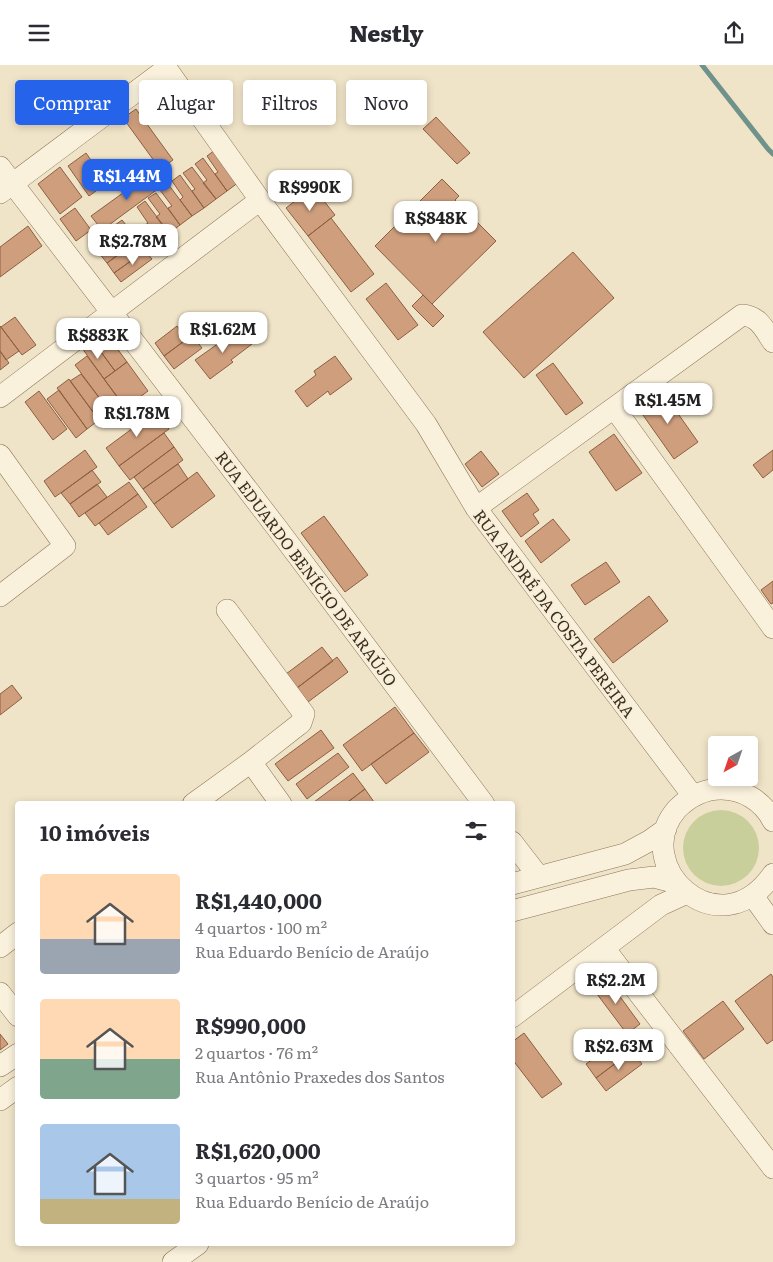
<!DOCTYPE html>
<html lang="pt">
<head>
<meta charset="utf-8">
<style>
	body { margin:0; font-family:Literata,serif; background:#f7f7f7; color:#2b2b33; height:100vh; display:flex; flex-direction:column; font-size:19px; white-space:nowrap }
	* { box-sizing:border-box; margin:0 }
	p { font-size:16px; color:#7c7c81 }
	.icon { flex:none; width:28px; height:28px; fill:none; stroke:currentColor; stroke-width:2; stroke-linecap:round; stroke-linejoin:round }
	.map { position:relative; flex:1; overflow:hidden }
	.side { position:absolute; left:15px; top:736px; width:500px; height:445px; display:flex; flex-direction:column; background:#fff; border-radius:5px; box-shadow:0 2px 8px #0003 }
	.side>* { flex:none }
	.hud { position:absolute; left:15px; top:15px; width:500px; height:45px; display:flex; gap:10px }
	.needle { width:32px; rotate:220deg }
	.controls { position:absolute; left:708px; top:671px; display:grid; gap:10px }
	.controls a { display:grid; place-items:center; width:50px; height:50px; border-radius:5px; background:#fff; box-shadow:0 2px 8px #0003; font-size:25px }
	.price { position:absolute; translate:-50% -42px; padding:0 11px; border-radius:10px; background:#fff; color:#222; font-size:16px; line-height:32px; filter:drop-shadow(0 1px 2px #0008) }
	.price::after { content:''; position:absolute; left:50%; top:30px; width:15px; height:11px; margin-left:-8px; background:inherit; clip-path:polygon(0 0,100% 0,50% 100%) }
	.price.current { background:#2563eb; color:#fff }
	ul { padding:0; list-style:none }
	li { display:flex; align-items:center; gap:15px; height:125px; padding:0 25px }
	li span { display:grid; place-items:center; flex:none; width:140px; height:100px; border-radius:5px; color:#555 }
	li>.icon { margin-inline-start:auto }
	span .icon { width:60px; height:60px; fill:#fffc; stroke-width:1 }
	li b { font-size:21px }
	h2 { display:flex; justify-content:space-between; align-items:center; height:60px; padding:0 25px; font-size:21px }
	.tag { padding:0 18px; border-radius:5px; background:#fff; box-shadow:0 2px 8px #0003; font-size:18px; line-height:45px }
	.tag.current { background:#2563eb; color:#fff }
	header { display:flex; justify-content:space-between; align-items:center; height:65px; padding:0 25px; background:#fff; font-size:22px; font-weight:800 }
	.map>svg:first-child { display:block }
	.green { fill:#c9cf9b }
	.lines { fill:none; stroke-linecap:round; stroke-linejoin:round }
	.stream { stroke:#6f938a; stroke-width:5 }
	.building { fill:#cf9f7d; stroke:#8d5f41 }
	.minor-casing { stroke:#8d765c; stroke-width:22 }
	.minor { stroke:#faf1dc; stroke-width:21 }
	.labels { text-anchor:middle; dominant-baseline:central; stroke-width:4; stroke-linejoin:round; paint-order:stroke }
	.street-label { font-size:16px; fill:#3d2e20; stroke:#f7eed8 }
</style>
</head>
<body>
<header><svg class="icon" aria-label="menu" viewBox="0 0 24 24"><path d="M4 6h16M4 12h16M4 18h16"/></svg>Nestly<svg class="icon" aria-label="share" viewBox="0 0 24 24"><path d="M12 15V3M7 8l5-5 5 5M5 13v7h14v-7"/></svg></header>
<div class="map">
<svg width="773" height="1197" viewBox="0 0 773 1197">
	<rect width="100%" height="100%" fill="#f0e4c8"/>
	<!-- green -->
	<path class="green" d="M683 783a38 38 0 1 1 76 0a38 38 0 1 1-76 0Z"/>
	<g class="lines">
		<!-- stream -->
		<path class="stream" d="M702 0 768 84 773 89"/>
	</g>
	<!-- building -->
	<path class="building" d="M136 44 173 95 160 104 123 53Z
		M436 52 470 88 457 99 423 64Z
		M215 85 239 117 227 126 215 109 218 107 207 91Z
		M86 88 107 118 89 131 68 101Z
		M203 93 227 126 216 134 203 118 207 115 195 99Z
		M60 102 82 132 60 149 38 119Z
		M192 102 216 134 204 143 192 126 195 124 183 108Z
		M152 107 162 121 102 165 91 151Z
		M180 110 204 143 192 151 180 135 183 132 172 116Z
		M442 114 459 131 455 135 496 176 432 239 375 181Z
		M168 119 192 151 180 160 168 143 172 141 160 125Z
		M313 122 335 150 308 171 286 143Z
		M156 128 180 160 169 168 156 152 160 149 148 133Z
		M145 136 169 168 157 177 145 160 148 158 137 142Z
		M75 143 91 165 76 176 60 154Z
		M331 153 374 209 351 227 308 171Z
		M122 155 130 165 99 188 92 177Z
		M28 161 42 181 0 212V182Z
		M130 165 138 175 107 198 99 188Z
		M138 175 145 186 114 208 107 198Z
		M145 186 152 194 121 217 114 208Z
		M573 187 614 233 524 313 483 267Z
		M386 218 418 260 398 275 366 234Z
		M423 230 444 251 433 262 412 241Z
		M15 252 36 280 22 290 1 262Z
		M0 261 19 286 6 295 0 286Z
		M177 261 187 274 164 291 155 278Z
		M241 265 252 279 231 295 233 297 210 314 195 295 219 278 220 280Z
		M192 270 202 283 174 304 164 291Z
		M108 271 127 297 115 306 96 280Z
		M92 275 115 306 104 314 82 283Z
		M0 286 9 298 0 305Z
		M87 291 122 338 110 347 75 300Z
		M335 291 352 314 330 330 328 326 307 342 295 326 316 310 314 306Z
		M127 297 148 326 125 343 104 314Z
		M553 298 583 338 566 350 536 310Z
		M81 309 110 347 99 355 70 316Z
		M69 314 99 355 87 364 57 323Z
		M59 325 87 364 76 373 47 334Z
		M39 326 67 364 53 375 25 337Z
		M662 326 698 377 674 394 638 343Z
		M138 333 146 344 123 361 115 350Z
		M156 346 169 364 119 401 106 383Z
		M164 368 174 382 130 415 119 401Z
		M614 369 642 408 616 426 589 387Z
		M174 382 183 395 143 424 134 412Z
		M85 385 97 402 55 432 44 416Z
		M773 385V405L763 413 753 400Z
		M481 386 499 409 482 422 465 399Z
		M178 399 188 414 154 439 143 424Z
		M92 405 101 417 70 439 61 428Z
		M197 407 215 431 172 463 154 439Z
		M129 417 138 429 95 461 85 448Z
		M97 419 107 432 79 452 70 439Z
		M527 428 539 445 533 449 539 458 521 472 502 446Z
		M138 429 147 442 108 470 99 458Z
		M324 451 368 510 345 527 301 468Z
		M553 454 570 475 541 498 525 476Z
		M606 497 620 517 585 540 571 520Z
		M773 516V538L771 539 761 525Z
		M649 531 668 556 613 598 594 574Z
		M322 582 333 596 297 623 286 609Z
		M337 592 348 607 308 637 297 623Z
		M12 620 22 633 0 650V629Z
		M395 642 414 668 362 706 343 680Z
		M321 665 334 683 288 716 275 699Z
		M414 668 429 687 386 719 371 699Z
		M338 688 349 702 307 734 296 719Z
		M353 708 365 724 345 739H315L314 737Z
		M365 724 374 737 372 739H345Z
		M771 909 773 912V975L767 979 735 936Z
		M605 911 640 959 627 969 591 921Z
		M723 936 744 964 704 994 683 966Z
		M524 968 562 1019 542 1033 512 994V977Z
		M0 969 8 979 0 985Z
		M627 969 637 982 596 1013 586 999Z
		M632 986 642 999 606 1026 596 1013Z"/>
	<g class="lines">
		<defs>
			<path id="minor" d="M164 0 260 135 426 359 476 443 693 731
				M0 102 277 463 484 739
				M0 128 166 4
				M0 332 260 135
				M615 344 773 563
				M0 390 65 481 0 531
				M476 443 742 250C759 251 764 264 773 277
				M251 697 281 739
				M193 739 251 697 297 661 301 658 304 649 227 545
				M773 756C763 736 743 724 721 724 704 724 689 732 677 744 628 800 719 887 773 809
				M512 777 539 812
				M512 819 625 789 649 776 666 764
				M753 831 773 859
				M512 846 629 815 654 812 677 818
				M0 882 18 868
				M604 883 773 1103
				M0 928 18 951
				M512 952 661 840 687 828
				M0 1001 18 989
				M0 1035 18 1022
				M173 1197 198 1179"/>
		</defs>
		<!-- minor casing -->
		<use href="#minor" class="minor-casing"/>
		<!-- minor -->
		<use href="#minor" class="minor"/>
	</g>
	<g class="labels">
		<!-- street labels -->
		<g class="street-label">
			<text transform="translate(307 503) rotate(53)">RUA EDUARDO BENÍCIO DE ARAÚJO</text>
			<text transform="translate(555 548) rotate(53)">RUA ANDRÉ DA COSTA PEREIRA</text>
		</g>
	</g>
</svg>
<div class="controls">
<a><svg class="needle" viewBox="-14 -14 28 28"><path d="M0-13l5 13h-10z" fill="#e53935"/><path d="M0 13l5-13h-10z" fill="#7c7c81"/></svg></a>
</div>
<b class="price current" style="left:127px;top:136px">R$1.44M</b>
<b class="price" style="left:310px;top:147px">R$990K</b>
<b class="price" style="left:436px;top:178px">R$848K</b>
<b class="price" style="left:133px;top:201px">R$2.78M</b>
<b class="price" style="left:223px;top:289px">R$1.62M</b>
<b class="price" style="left:98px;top:295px">R$883K</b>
<b class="price" style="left:668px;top:360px">R$1.45M</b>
<b class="price" style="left:137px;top:373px">R$1.78M</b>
<b class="price" style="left:616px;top:940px">R$2.2M</b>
<b class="price" style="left:619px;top:1006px">R$2.63M</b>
<div class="hud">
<a class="tag current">Comprar</a>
<a class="tag">Alugar</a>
<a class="tag">Filtros</a>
<a class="tag">Novo</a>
</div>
<section class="side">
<h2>10 imóveis<svg class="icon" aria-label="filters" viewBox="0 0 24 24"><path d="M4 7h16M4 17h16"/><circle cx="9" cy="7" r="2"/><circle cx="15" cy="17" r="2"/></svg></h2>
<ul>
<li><span style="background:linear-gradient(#ffd9b3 65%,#9aa5b1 0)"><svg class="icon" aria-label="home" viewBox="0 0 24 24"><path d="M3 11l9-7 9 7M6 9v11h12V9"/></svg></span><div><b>R$1,440,000</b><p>4 quartos · 100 m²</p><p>Rua Eduardo Benício de Araújo</p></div></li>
<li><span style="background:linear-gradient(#ffd9b3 60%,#7fa58c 0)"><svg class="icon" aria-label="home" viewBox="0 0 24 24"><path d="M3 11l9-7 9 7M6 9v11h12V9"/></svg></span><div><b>R$990,000</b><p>2 quartos · 76 m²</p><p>Rua Antônio Praxedes dos Santos</p></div></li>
<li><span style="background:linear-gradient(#a9c7e8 75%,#c2b280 0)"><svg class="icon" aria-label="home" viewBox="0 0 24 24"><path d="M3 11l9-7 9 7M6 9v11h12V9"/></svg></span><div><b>R$1,620,000</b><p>3 quartos · 95 m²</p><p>Rua Eduardo Benício de Araújo</p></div></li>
</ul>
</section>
</div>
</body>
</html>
